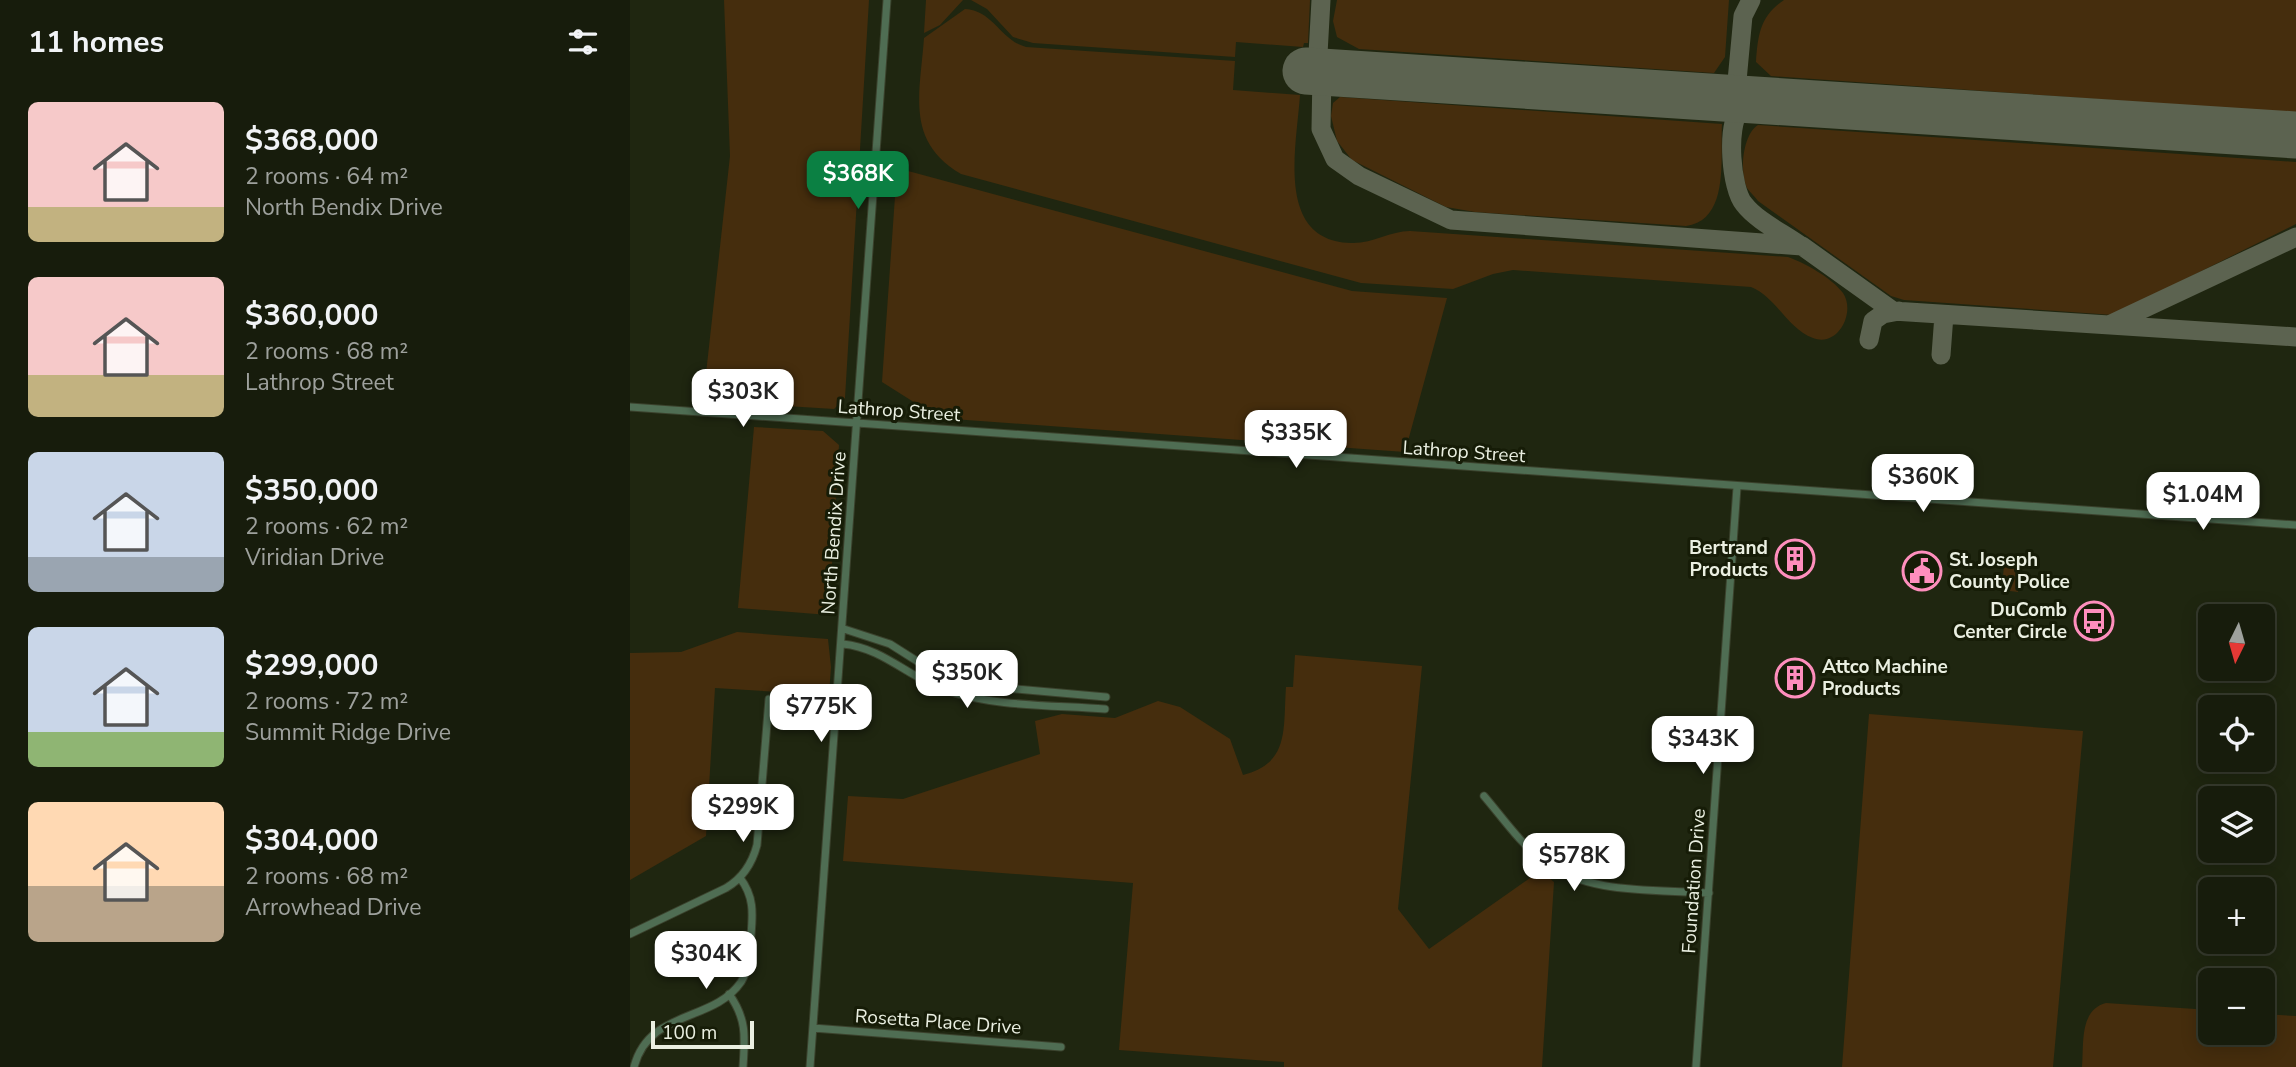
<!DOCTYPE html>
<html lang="en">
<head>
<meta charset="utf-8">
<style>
	body { margin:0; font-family:"Nunito Sans",sans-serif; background:#24291a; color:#f1f3f6; height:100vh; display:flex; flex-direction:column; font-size:26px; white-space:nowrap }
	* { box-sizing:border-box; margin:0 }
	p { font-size:23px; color:#9ea19d }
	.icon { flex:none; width:38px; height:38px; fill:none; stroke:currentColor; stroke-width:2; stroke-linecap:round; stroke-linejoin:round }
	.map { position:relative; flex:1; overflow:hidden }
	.drawer { display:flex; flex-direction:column; background:#171c0c; width:630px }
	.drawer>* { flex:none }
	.needle { width:46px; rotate:185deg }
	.controls { position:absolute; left:1568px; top:604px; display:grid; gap:14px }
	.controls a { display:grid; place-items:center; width:77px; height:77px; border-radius:10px; background:#171c0c; box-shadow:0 4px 18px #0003,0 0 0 2px #363a2d; font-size:35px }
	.scale { position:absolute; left:21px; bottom:18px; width:103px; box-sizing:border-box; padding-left:7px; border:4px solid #eaefe1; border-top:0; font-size:19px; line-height:24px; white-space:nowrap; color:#eaefe1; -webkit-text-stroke:5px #161c07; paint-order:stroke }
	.price { position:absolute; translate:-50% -60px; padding:0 16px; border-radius:14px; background:#fff; color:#222; font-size:23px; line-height:46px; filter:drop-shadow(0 2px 4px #0008) }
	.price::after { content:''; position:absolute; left:50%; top:42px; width:21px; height:16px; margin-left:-10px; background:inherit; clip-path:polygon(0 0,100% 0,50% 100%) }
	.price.current { background:#0b8043; color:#fff }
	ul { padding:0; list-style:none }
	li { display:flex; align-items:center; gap:21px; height:175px; padding:0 28px }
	li span { display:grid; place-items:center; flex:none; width:196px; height:140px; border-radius:10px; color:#555 }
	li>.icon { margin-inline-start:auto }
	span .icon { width:84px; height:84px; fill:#fffc; stroke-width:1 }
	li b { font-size:30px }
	h2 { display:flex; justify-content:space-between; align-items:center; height:84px; padding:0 28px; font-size:30px }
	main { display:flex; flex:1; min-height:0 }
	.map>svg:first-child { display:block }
	.green { fill:#452d0d }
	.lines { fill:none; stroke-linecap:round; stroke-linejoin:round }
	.taxiway { stroke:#5c6350; stroke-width:19 }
	.runway { stroke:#5c6350; stroke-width:47 }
	.minor-casing { stroke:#3b422d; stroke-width:9 }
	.minor { stroke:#4f6d53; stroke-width:7 }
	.labels { text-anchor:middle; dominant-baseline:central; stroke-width:6; stroke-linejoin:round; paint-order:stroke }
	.street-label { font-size:19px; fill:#eaefe1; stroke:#161c07 }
	.poi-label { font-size:19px; font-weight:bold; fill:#eaefe1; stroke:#161c07; text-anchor:end }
</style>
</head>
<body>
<main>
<section class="drawer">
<h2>11 homes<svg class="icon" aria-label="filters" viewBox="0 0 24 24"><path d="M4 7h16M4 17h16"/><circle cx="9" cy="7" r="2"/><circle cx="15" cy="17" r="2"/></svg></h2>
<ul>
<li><span style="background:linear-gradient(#f6c9c9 75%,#c2b280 0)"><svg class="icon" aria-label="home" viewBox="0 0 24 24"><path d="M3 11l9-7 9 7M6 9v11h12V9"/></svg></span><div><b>$368,000</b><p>2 rooms · 64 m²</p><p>North Bendix Drive</p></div></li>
<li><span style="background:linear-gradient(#f6c9c9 70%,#c2b280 0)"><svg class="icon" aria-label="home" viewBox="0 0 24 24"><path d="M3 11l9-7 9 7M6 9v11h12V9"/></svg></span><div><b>$360,000</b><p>2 rooms · 68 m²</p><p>Lathrop Street</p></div></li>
<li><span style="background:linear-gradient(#c9d6e8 75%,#9aa5b1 0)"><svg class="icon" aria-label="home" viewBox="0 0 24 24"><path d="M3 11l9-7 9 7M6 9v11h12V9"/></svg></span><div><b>$350,000</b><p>2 rooms · 62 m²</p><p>Viridian Drive</p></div></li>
<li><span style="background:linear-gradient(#c9d6e8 75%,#8fb573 0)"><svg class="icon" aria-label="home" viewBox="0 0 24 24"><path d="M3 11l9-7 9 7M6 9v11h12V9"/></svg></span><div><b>$299,000</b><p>2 rooms · 72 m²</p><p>Summit Ridge Drive</p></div></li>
<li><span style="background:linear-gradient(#ffd9b3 60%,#b9a48a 0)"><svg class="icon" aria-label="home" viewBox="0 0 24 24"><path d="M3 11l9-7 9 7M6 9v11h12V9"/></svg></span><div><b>$304,000</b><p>2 rooms · 68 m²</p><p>Arrowhead Drive</p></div></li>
</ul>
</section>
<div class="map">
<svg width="1666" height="1067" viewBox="0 0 1666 1067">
	<rect width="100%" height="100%" fill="#1f2610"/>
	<!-- green -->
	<path class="green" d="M94 0H239L215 398 204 409 73 401 100 156Z
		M296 0H333L310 25 294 33Z
		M341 0H680L678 43H674L673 47 606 42 605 57 403 43 383 37 357 9Z
		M707 0H1099L1095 57 1084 73 729 49 707 37 703 21Z
		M1154 0H1666V113L1141 76 1126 62C1128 35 1130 16 1154 0Z
		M335 9C364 11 370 40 396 47L605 61 603 90 670 95C667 144 644 241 721 243 742 244 760 231 780 231L1158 257C1175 263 1202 278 1213 293 1226 312 1208 348 1183 338 1157 328 1146 297 1121 287L883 270 863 274 823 289 731 283 331 174C275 141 290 94 294 38Z
		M710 97 1092 124C1090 157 1100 220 1056 226L845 212 816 207 722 160 707 141 701 116 703 103Z
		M1128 125 1666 162V224L1483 315 1274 300 1261 296 1128 201C1125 197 1120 192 1117 188 1109 171 1113 134 1128 125Z
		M267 168 722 291 817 298 775 452 309 418 252 382Z
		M124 427 193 431 209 445 199 615 108 608Z
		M1374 564 1390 565 1388 592 1372 590Z
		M107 632 198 639 201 667 199 695 85 688 76 836 0 880V653L51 652Z
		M665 655 792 666 768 909 799 949 910 871 924 882 912 1067H654V1062L489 1050 503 883 213 861 218 796 273 799 410 754 405 721 432 714 485 718 528 701 550 707 600 739 613 775C660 763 653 729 656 687H663Z
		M1239 714 1453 731 1423 1067H1212Z
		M1476 1003 1580 1010V1032H1633V1014L1666 1016V1067H1452C1454 1044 1449 1010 1476 1003Z"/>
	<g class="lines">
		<!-- taxiway -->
		<path class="taxiway" d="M1121 0 1113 16 1107 81 1114 91 1134 99
			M687 72 691 0
			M692 72 691 129 705 159 729 176 821 220 1172 246 1263 311 1666 337
			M1134 99C1126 102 1115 104 1110 110 1096 126 1101 189 1114 204 1127 221 1153 233 1171 246
			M1481 324 1666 237
			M1239 340 1243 321 1253 314 1269 311
			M1311 355 1314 315"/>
		<!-- runway -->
		<path class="runway" d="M676 71 1666 135"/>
		<defs>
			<path id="minor" d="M0 407 1666 525
				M214 629 260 644 301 670 341 685 476 697
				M213 644C253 648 278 677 315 690 365 707 423 705 475 709
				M854 796C872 817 890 843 912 860 957 895 1024 889 1079 893
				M0 934 96 888C113 878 122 864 127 845L139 699 208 704
				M99 994C117 1019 115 1037 113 1067
				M183 1028 431 1047
				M4 1067C19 1009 83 1023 111 982 120 968 120 951 121 935 123 913 124 896 110 878
				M180 1067 257 0
				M1066 1067 1107 487"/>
		</defs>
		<!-- minor casing -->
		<use href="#minor" class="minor-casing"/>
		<!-- minor -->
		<use href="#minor" class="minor"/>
	</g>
	<!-- icons -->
	<defs>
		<symbol id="building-ring" viewBox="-11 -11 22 22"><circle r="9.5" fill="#161c07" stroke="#fe8ebd" stroke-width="1.5"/><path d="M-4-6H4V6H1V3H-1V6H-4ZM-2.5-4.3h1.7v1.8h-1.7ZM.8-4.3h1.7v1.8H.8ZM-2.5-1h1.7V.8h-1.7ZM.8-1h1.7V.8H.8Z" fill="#fe8ebd"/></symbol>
		<symbol id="civic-ring" viewBox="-11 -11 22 22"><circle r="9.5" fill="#161c07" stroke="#fe8ebd" stroke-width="1.5"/><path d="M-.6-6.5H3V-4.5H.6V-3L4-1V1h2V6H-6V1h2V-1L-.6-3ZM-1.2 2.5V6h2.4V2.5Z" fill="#fe8ebd"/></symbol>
		<symbol id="bus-ring" viewBox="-11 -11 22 22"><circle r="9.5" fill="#161c07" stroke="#fe8ebd" stroke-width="1.5"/><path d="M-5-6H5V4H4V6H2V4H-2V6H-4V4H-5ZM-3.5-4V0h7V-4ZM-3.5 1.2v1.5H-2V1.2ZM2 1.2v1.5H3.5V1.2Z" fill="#fe8ebd"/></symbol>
	</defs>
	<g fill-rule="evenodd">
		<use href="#building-ring" x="1143" y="537" width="44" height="44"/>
		<use href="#civic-ring" x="1270" y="549" width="44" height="44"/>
		<use href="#bus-ring" x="1442" y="599" width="44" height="44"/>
		<use href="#building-ring" x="1143" y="656" width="44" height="44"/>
	</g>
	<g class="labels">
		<!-- street labels -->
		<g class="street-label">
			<text transform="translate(269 411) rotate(4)">Lathrop Street</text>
			<text transform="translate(834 452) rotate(4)">Lathrop Street</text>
			<text transform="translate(204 533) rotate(-86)">North Bendix Drive</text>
			<text transform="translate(1064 881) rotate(-86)">Foundation Drive</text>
			<text transform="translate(308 1022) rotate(4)">Rosetta Place Drive</text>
		</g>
		<!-- poi labels -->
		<g class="poi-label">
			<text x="1138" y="548">Bertrand<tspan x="1138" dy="22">Products</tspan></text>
			<text x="1319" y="560" text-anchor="start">St. Joseph<tspan x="1319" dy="22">County Police</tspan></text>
			<text x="1437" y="610">DuComb<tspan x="1437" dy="22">Center Circle</tspan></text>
			<text x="1192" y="667" text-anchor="start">Attco Machine<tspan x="1192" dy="22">Products</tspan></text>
		</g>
	</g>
</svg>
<div class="controls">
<a><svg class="needle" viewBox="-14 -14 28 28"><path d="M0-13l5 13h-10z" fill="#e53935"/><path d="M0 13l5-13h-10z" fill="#9ea19d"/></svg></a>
<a><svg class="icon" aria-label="locate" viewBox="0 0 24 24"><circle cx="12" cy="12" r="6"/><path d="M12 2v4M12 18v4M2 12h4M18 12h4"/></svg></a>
<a><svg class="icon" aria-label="layers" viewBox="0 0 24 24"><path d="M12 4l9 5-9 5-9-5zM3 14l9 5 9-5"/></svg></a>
<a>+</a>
<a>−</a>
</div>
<div class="scale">100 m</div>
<b class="price current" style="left:228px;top:211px">$368K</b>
<b class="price" style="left:113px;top:429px">$303K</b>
<b class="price" style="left:666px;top:470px">$335K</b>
<b class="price" style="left:1293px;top:514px">$360K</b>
<b class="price" style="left:1573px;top:532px">$1.04M</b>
<b class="price" style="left:337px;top:710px">$350K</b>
<b class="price" style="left:191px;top:744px">$775K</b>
<b class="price" style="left:1073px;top:776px">$343K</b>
<b class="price" style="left:113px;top:844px">$299K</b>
<b class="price" style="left:944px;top:893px">$578K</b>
<b class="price" style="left:76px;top:991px">$304K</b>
</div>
</main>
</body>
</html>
